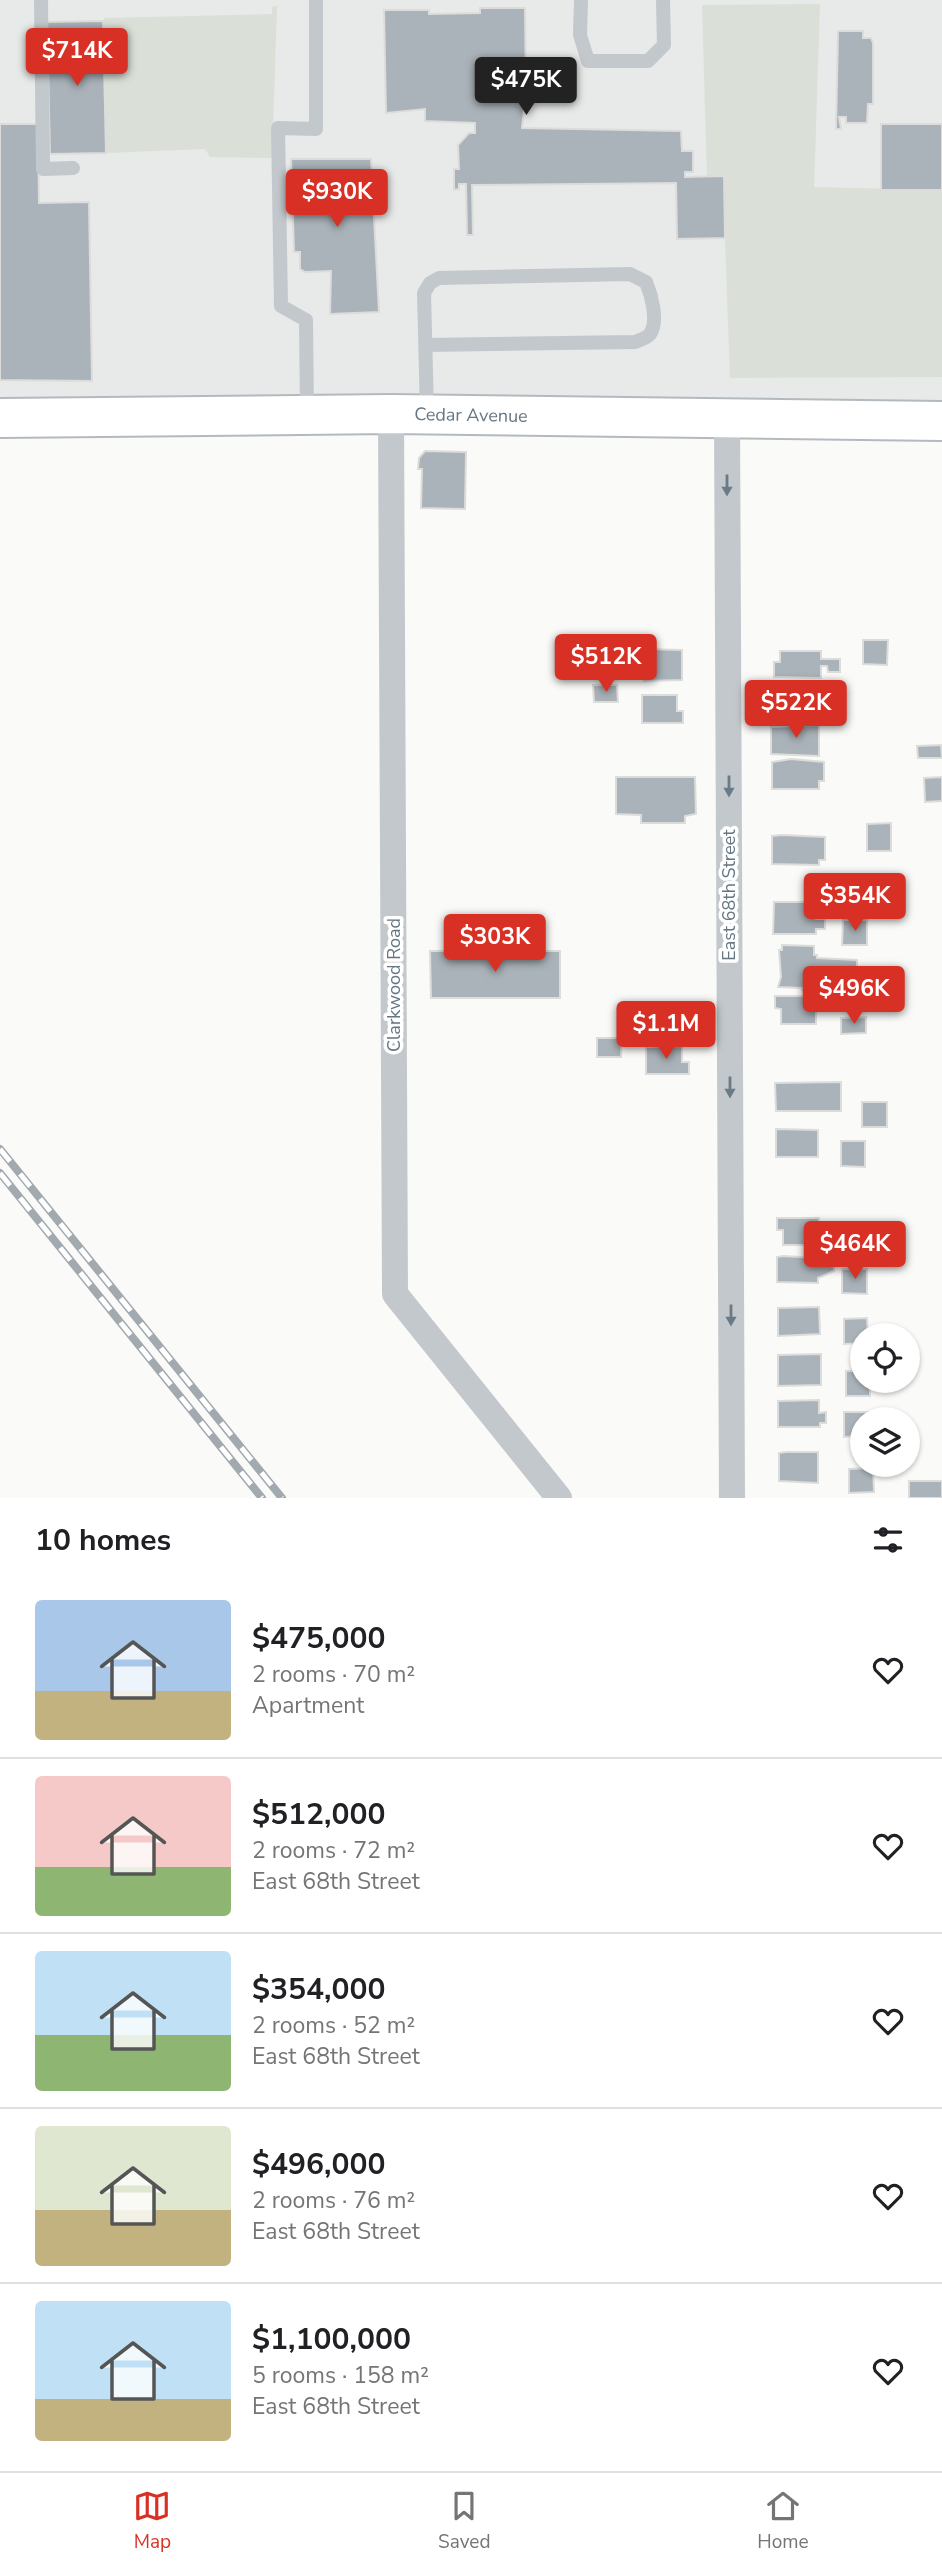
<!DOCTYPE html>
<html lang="en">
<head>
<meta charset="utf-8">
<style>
	body { margin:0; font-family:"Nunito Sans",sans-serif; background:#f6f6f6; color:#202124; height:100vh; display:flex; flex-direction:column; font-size:26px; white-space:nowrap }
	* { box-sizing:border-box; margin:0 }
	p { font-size:23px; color:#757577 }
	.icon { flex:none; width:38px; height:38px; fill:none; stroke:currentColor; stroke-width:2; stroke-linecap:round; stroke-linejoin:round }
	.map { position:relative; height:1498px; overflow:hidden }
	.drawer { display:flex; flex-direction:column; background:#fff; flex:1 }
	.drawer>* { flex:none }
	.tools { position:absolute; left:850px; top:1323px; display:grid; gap:14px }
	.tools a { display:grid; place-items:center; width:70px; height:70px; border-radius:50%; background:#fff; box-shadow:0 2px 5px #0004; font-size:35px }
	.price { position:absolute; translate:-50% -60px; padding:0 16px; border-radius:7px; background:#d93025; color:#fff; font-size:23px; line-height:46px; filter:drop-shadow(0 2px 4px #0008) }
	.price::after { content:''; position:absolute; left:50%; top:42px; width:21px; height:16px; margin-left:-10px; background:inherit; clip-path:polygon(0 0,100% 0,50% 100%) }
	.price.on { background:#222; color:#fff }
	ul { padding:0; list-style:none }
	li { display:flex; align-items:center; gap:21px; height:175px; padding:0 35px }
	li+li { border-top:2px solid #e0e0e0 }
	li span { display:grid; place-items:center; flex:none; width:196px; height:140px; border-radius:7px; color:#555 }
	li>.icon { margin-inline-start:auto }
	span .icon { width:84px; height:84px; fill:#fffc; stroke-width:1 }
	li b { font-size:30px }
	h2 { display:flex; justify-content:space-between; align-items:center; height:84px; padding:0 35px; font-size:30px }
	.tab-bar { display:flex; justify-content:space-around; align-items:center; height:98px; border-top:2px solid #e0e0e0; background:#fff; font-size:19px; color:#757577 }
	.tab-bar a { display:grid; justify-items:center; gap:4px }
	.tab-bar .on { color:#d93025 }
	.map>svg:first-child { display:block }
	.built { fill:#e8e9e9 }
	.green { fill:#dadfd7 }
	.building { fill:#aab3b9; stroke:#dcdcda; stroke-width:2 }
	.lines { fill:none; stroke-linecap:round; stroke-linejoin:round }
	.secondary-casing { stroke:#b3babf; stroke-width:42 }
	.lane { stroke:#c3c8cc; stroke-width:14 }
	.street { stroke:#c3c8cc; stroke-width:26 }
	.secondary { stroke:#fff; stroke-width:38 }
	.rail-casing { stroke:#a2aab0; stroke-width:8 }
	.rail { stroke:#fff; stroke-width:5; stroke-dasharray:16; stroke-linecap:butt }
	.oneway { fill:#6a7a87 }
	.labels { text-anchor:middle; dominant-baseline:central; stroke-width:7; stroke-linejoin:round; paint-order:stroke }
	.street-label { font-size:18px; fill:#657683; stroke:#fff }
</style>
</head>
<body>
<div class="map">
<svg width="942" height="1498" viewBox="0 0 942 1498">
	<rect width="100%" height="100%" fill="#fafaf8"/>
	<!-- built -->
	<path class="built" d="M0 0H942V421L0 418Z"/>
	<!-- green -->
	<path class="green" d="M820 4 814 187 942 190V377L730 378 725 238 707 177 702 5Z
		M277 6 272 158 210 157 205 149 106 153 104 18 272 14V7Z"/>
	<!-- building -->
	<path class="building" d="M480 8H525L526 91 522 128 681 131 682 151H693V172H685V177L724 176 725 238 677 239 676 183 472 185 473 235H467L466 184H459V189L454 190V169H459L458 145 469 133H475V123L425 121V109L386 113 384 10H429V14L480 13Z
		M103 21 106 153 50 154 47 22Z
		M838 31H863V38H871L873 43V104H868L867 123H846V117H839L841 129H836Z
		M0 124H38L39 203 89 202 92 381 0 380Z
		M881 124H942V190H881Z
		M291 159H371L379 312 330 314 331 271 305 272 300 269V252H294Z
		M425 451 466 452 465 509 421 508 422 469H418L419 458Z
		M617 638 618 663 594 665 593 639Z
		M863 640H888L887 665 863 664Z
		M644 649 682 650V680L644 681Z
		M780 651H821V659H840V672H828L827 666H821V678L774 677V662H780Z
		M593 685H617L618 702H594Z
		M642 695H677V711H683V723H642Z
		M819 725V756L771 754V727Z
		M941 745 942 758H918L917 746Z
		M791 759 824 762V781H819V789H772V762Z
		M616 777H695L696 814 685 816V823H641V815L616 814Z
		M942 777V801L925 802 924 778Z
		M891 823V851H867V824Z
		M782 835 825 837V860H819V865L772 864V836Z
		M774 902H817L816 919H825V929H816V934H773Z
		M843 920H867V945H842Z
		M782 945 814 946V955H817V958L857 960V989L802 990V988L778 987 781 977 779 950H782Z
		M430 951H560V998H431Z
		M775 996H816V1024H781V1009L775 1008Z
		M866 1017V1033L841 1034V1018Z
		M597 1038H622L621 1057H597Z
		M682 1046V1062H689V1074H646V1047Z
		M841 1082V1111H776L775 1083Z
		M862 1102H887V1127H862Z
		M776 1129 818 1130V1157H776Z
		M841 1141H865V1167L841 1166Z
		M777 1218H819L818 1245H783V1230H777Z
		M843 1237H867V1255H843Z
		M783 1256 834 1259V1271L818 1278V1283L777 1282V1257Z
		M842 1269H867V1294L842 1293Z
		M819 1307 820 1334 778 1336V1308Z
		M867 1318 868 1335H863V1343L844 1344V1319Z
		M821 1354V1385L778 1386V1355Z
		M846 1371H863V1381H870V1396H846Z
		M819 1400V1413L826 1412V1423H820V1427H778V1401Z
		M844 1412H869V1419H863V1436L844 1437Z
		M786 1452H818V1483L779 1481V1453Z
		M873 1468 874 1492 849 1493V1469Z
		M909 1481H942V1498H909Z"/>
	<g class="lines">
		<defs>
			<path id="secondary" d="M0 418 391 414 942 421"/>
		</defs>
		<!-- secondary casing -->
		<use href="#secondary" class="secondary-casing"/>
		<!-- lane -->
		<path class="lane" d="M41 0 43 169 73 168
			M581 0 580 35 588 61H648L664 45 663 0
			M426 345 635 342C640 340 647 338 650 334 659 321 651 294 646 282L630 274 439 278 430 283 424 293 427 413
			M307 414 306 320 281 306 278 128 316 129V0"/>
		<!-- street -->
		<path class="street" d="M391 414 395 1294 559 1498
			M727 417 732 1498"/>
		<!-- secondary -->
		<use href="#secondary" class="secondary"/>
		<defs>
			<path id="rail" d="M0 1149 282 1498
				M0 1173 262 1498"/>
		</defs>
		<!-- rail casing -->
		<use href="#rail" class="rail-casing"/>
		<!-- rail -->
		<use href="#rail" class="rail"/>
	</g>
	<!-- one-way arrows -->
	<defs><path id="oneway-solid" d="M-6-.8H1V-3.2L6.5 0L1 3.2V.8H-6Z" transform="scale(1.75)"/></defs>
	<g class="oneway">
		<use href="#oneway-solid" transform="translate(727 485) rotate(90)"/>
		<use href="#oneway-solid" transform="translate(729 786) rotate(90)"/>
		<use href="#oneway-solid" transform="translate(730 1087) rotate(90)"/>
		<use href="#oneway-solid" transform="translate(731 1315) rotate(90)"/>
	</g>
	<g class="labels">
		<!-- street labels -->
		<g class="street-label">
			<text transform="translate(471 415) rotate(1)">Cedar Avenue</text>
			<text transform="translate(729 895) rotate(-90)">East 68th Street</text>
			<text transform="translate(394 985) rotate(-90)">Clarkwood Road</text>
		</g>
	</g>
</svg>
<div class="tools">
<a><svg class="icon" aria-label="locate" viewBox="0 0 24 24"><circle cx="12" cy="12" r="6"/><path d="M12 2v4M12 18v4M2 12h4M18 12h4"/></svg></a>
<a><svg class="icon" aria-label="layers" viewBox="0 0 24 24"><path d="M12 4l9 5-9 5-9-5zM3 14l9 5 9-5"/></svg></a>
</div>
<b class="price" style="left:77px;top:88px">$714K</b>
<b class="price on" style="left:526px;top:117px">$475K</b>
<b class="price" style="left:337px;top:229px">$930K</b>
<b class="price" style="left:606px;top:694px">$512K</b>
<b class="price" style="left:796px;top:740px">$522K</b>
<b class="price" style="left:855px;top:933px">$354K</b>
<b class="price" style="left:495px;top:974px">$303K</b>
<b class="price" style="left:854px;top:1026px">$496K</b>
<b class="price" style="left:666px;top:1061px">$1.1M</b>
<b class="price" style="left:855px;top:1281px">$464K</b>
</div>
<section class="drawer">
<h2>10 homes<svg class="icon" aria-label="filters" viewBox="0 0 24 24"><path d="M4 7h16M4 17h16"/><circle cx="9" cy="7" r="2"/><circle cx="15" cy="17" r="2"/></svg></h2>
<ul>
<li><span style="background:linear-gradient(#a9c7e8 65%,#c2b280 0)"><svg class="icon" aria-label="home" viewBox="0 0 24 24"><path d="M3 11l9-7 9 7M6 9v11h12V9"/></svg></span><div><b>$475,000</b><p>2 rooms · 70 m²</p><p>Apartment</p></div><svg class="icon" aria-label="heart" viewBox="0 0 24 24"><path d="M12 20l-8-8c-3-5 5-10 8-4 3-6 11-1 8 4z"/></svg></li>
<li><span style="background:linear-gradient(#f6c9c9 65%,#8fb573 0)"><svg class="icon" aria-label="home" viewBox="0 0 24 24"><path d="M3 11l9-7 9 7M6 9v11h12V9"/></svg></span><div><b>$512,000</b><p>2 rooms · 72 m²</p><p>East 68th Street</p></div><svg class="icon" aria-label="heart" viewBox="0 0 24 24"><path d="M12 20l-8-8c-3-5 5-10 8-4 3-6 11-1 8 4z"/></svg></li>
<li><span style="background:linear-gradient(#bfe0f5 60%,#8fb573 0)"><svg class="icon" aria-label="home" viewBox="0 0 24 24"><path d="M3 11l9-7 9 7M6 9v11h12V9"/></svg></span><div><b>$354,000</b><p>2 rooms · 52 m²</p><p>East 68th Street</p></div><svg class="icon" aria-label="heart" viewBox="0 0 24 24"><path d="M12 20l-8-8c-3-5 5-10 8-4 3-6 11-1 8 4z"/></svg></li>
<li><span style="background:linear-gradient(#dfe7d0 60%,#c2b280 0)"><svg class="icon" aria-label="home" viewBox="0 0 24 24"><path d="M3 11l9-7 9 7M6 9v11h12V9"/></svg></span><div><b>$496,000</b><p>2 rooms · 76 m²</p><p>East 68th Street</p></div><svg class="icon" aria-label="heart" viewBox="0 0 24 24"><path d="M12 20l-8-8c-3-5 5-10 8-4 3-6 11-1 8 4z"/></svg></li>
<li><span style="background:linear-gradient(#bfe0f5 70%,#c2b280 0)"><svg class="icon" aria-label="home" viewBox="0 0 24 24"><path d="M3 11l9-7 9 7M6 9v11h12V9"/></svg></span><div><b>$1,100,000</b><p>5 rooms · 158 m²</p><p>East 68th Street</p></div><svg class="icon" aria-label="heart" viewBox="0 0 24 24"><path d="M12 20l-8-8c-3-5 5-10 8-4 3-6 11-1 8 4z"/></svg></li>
</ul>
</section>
<nav class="tab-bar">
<a class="on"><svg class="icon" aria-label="map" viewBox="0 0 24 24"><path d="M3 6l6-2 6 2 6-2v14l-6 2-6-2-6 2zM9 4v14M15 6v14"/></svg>Map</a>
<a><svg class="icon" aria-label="saved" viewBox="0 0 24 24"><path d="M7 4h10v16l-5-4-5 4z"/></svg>Saved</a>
<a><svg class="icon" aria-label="home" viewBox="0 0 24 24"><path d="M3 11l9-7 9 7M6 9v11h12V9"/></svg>Home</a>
</nav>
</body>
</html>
